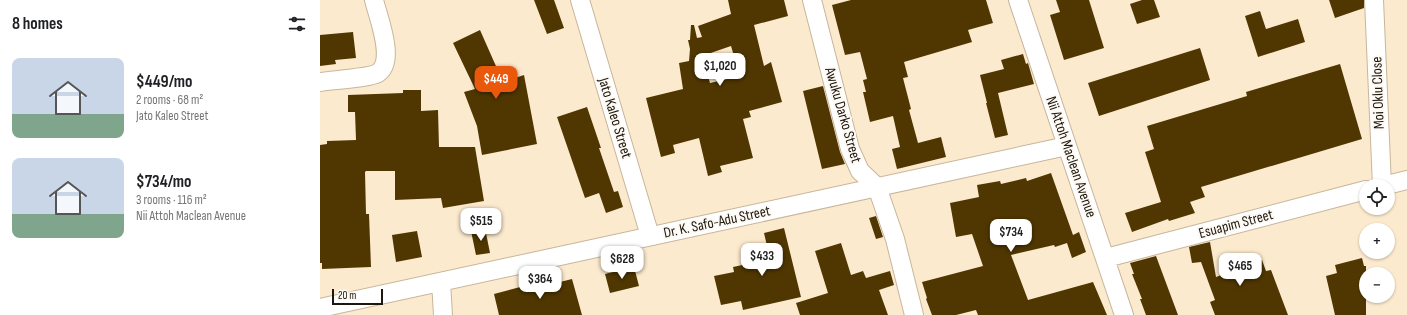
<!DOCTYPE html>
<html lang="en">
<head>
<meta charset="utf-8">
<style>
	body { margin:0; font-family:"Sofia Sans Condensed",sans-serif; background:#f2f2f2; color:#202124; height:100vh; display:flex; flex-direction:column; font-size:15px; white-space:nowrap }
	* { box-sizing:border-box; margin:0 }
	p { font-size:13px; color:#757577 }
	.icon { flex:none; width:22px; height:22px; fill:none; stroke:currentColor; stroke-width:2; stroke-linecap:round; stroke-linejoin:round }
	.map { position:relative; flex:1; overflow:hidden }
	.panel { display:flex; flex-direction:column; background:#fff; width:320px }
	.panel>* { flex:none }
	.controls { position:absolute; left:1039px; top:179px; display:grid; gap:8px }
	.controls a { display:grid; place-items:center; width:36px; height:36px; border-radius:50%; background:#fff; box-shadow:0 1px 3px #0004; font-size:20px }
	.scale { position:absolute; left:12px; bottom:10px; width:51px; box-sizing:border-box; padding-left:4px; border:2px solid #1d170d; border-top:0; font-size:11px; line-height:14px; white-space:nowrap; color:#1d170d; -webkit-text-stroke:3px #fdf9f4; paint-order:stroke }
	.price { position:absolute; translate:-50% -34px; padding:0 9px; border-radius:8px; background:#fff; color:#222; font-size:13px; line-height:26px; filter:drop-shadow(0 1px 2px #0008) }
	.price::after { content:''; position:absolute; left:50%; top:24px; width:12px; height:9px; margin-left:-6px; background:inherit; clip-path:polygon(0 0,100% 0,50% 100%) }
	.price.on { background:#ea580c; color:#fff }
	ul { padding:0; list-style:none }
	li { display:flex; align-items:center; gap:12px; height:100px; padding:0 12px }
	li span { display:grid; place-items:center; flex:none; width:112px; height:80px; border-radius:8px; color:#555 }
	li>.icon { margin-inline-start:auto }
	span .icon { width:48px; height:48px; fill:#fffc; stroke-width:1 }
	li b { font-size:17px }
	h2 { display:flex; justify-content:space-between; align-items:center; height:48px; padding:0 12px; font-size:17px }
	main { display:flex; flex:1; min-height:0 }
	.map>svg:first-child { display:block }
	.building { fill:#503702; fill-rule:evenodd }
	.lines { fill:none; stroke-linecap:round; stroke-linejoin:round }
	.minor-casing { stroke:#c7b69b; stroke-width:20 }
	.minor { stroke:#fff; stroke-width:18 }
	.labels { text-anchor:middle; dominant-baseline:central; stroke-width:4; stroke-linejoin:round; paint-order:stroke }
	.street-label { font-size:15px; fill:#1d170d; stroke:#fdf9f4 }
</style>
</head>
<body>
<main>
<section class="panel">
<h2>8 homes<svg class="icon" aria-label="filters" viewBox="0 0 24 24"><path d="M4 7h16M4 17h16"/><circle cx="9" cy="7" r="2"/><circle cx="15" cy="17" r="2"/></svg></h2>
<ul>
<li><span style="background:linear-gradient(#c9d6e8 70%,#7fa58c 0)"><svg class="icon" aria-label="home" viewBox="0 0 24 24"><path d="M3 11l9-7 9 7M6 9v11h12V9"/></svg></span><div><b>$449/mo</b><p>2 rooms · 68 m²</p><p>Jato Kaleo Street</p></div></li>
<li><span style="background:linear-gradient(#c9d6e8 70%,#7fa58c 0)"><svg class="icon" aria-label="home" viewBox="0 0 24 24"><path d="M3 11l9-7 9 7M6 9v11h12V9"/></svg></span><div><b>$734/mo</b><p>3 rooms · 116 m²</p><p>Nii Attoh Maclean Avenue</p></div></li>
</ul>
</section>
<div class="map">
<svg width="1087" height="315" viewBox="0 0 1087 315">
	<rect width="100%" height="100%" fill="#fceace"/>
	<!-- building -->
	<path class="building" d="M214 0H234L244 28 227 34Z
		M408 0H464L468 16 434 25 444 66 451 62 462 102 429 111 431 117 423 119 433 158 400 166 402 172 388 176 379 138 353 145 355 153 341 157 326 98 363 89 359 63 369 61 370 49 368 40H370L371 25H374L377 38 382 37 378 26 411 14ZM411 46 420 76 390 83 382 56Z
		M531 0H666L673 23 648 30 652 42 584 62 588 77 583 78 591 109 589 110 598 143 621 137 626 157 577 169 572 149 580 147 573 116 550 122 543 92H546L543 80 547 79 540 52 525 55 512 5Z
		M736 0H769L784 48 744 60 730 15 740 12Z
		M822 0H834L840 17 817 24 810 4Z
		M1009 0H1044V8L1015 18Z
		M940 11 946 29 978 19 985 42 938 57 925 16Z
		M160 30 183 82 204 75 217 144 162 155 157 126 144 92 155 89 133 43Z
		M33 32 36 58 15 60 16 64 0 66V35Z
		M880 48 890 80 779 116 768 83Z
		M703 54 706 64 708 63 714 84 678 93 688 135 675 138 666 103H667L660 75 684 69 681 60Z
		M1020 64 1042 139 881 187 885 197 870 202 875 213 849 221 848 219 812 232 805 213 841 202 825 152 834 149 827 126 927 96 926 92Z
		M503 86 520 152 525 164 502 169 483 91Z
		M83 90H101V111L118 110 119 147H155L164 201 123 208 121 198 75 200V171H46L45 172 46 214H49L51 267 2 269V263H0V145L7 144V141L36 140 35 112H28V95L83 93Z
		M267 107 281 148H279L294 192 298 191 303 207 286 213 279 193 265 198 237 117Z
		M731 173 753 235 759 232 766 252 752 258 747 243 735 247 734 245 691 255 708 300 773 282 787 315H658L656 310 636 315H612L606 299 607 298 602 282 663 266 652 234 636 237 630 203 659 197 657 185 680 181 681 184 706 178 707 181Z
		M556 216 563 237 556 239 549 218Z
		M165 228 170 253 156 255 151 231Z
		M464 228 481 297 423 310 421 301 401 305 394 276 414 272 413 267 450 259 444 233Z
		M97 231 102 257 76 262 72 235Z
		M890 242 896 277 942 260 946 271 951 270 968 315H895L890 302 895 300 881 262 872 263 869 247Z
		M521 243 531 275 543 271 546 278 570 271 574 285 559 290 568 315H480L476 303 508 293 495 251Z
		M836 256 858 315H826L820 299H822L812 274H814L810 263Z
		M1042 258 1044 266H1046V315H1015L1006 276 1017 273 1015 265Z
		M314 267 319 286 290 293 285 274Z
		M252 279 262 315H179L174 294 226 280 228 285Z"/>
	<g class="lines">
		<defs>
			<path id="minor" d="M260 0 330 236
				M492 0 530 149 540 171 557 187 575 239 594 315
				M698 0 804 315
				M1054 0 1062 186
				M0 82C12 80 50 78 58 73 76 61 58 17 54 0
				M1063 186 1087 180
				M786 258 1046 190
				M121 282 123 315
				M0 308 747 146"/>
		</defs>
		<!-- minor casing -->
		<use href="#minor" class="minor-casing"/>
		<!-- minor -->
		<use href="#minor" class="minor"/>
	</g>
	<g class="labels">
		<!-- street labels -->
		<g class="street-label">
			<text transform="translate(1058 93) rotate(-92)">Moi Oklu Close</text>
			<text transform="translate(523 115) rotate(74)">Awuku Darko Street</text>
			<text transform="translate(295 118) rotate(73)">Jato Kaleo Street</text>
			<text transform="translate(751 157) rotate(71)">Nii Attoh Maclean Avenue</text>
			<text transform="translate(397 222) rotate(-12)">Dr. K. Safo-Adu Street</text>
			<text transform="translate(916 224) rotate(-15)">Esuapim Street</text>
		</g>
	</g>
</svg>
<div class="controls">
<a><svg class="icon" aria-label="locate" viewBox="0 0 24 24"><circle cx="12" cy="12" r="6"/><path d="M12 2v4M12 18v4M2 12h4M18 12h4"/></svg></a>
<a>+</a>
<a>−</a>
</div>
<div class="scale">20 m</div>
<b class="price" style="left:400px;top:87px">$1,020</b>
<b class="price on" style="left:176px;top:100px">$449</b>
<b class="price" style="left:161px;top:242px">$515</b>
<b class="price" style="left:691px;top:253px">$734</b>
<b class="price" style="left:442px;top:277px">$433</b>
<b class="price" style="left:302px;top:280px">$628</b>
<b class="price" style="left:920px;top:287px">$465</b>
<b class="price" style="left:220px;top:300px">$364</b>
</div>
</main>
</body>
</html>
